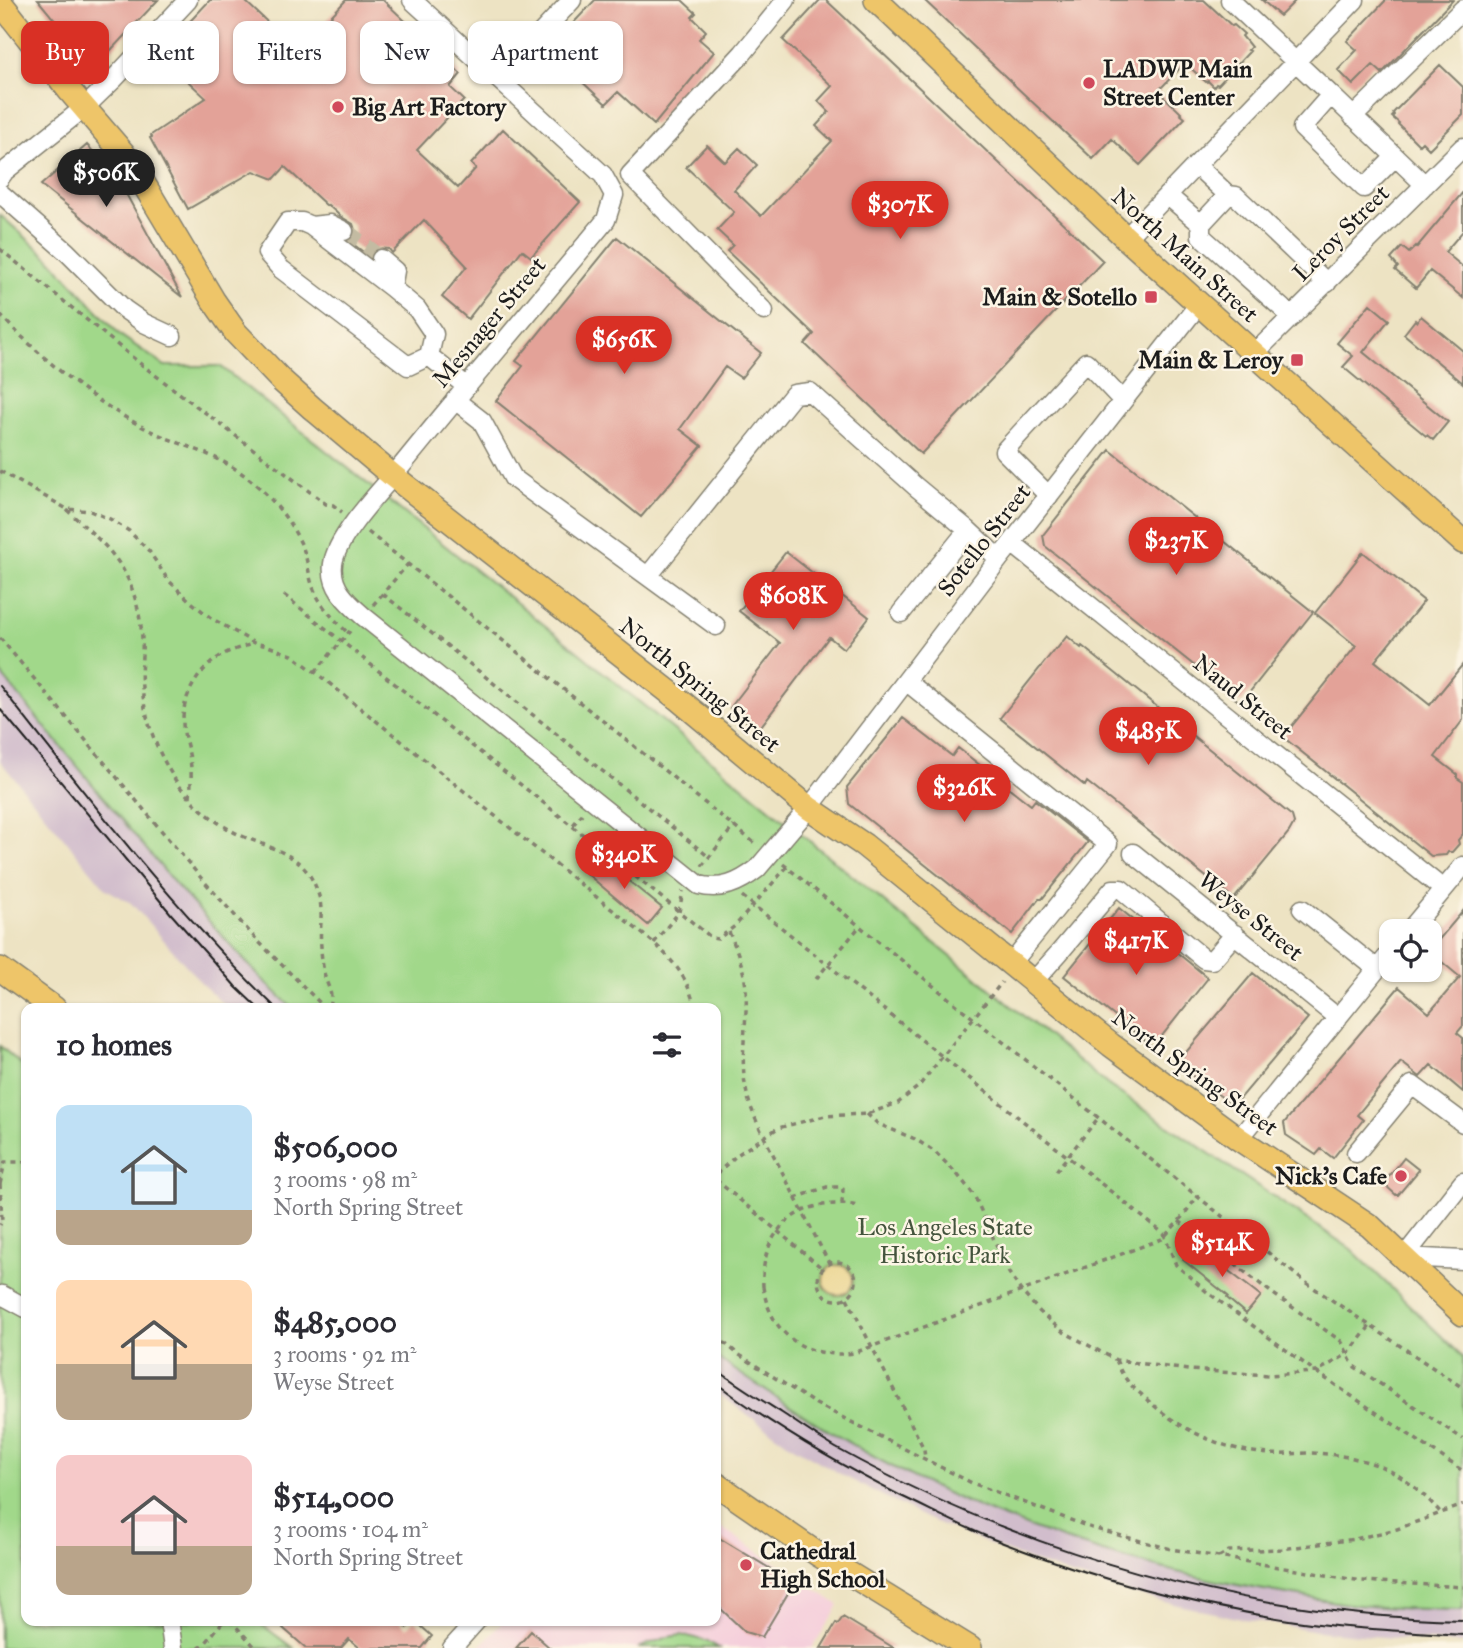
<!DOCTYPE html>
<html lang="en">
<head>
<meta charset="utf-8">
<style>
	body { margin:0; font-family:"IM FELL Great Primer",serif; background:#f2f2f3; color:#2b2b33; height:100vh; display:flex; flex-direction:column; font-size:26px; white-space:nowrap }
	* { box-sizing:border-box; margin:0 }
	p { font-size:23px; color:#7c7c81 }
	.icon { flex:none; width:38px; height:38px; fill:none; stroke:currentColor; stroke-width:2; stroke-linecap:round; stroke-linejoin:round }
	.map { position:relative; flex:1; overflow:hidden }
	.panel { position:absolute; left:21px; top:1003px; width:700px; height:623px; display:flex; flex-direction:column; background:#fff; border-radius:14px; box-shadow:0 2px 5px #0004 }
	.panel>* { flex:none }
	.banner { position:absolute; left:21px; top:21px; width:700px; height:63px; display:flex; gap:14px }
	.fabs { position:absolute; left:1379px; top:919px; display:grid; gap:14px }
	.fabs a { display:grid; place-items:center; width:63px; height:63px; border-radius:14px; background:#fff; box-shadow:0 2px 5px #0004; font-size:35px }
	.price { position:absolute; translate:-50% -60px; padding:0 16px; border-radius:24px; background:#d93025; color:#fff; font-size:23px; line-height:46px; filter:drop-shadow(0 2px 4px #0008) }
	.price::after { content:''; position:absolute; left:50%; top:42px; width:21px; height:16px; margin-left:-10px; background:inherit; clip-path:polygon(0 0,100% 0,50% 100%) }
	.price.on { background:#222; color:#fff }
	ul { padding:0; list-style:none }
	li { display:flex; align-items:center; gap:21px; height:175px; padding:0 35px }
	li span { display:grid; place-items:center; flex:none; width:196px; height:140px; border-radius:14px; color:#555 }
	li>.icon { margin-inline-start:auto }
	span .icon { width:84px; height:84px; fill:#fffc; stroke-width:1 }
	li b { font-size:30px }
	h2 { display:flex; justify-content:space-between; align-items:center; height:84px; padding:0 35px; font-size:30px }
	.tag { padding:0 24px; border-radius:14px; background:#fff; box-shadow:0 2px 5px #0004; font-size:24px; line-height:63px }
	.tag.on { background:#d93025; color:#fff }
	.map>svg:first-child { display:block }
	.built { fill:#f5cfdb }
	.industrial { fill:#d1bdcc }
	.green { fill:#a1d88a; stroke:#5e7a53; stroke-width:2 }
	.sand { fill:#eeda9e; stroke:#857b5d; stroke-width:2 }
	.building { fill:#e3a298 }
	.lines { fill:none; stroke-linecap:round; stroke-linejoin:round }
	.minor-tunnel { stroke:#c3bba2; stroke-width:18; stroke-dasharray:18 9; stroke-linecap:butt }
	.minor-casing { stroke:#848070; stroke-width:21 }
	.major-casing { stroke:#848070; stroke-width:26 }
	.path { stroke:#848070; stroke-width:3.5; stroke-dasharray:5 5; stroke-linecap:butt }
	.minor { stroke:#fff; stroke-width:18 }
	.major { stroke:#eec569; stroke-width:23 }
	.tram { stroke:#1c1c1c; stroke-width:2 }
	.path-bridge { stroke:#848070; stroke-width:3.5; stroke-dasharray:5 5; stroke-linecap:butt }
	.poi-dot { fill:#d1495b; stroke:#fcf5e5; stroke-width:2.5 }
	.labels { text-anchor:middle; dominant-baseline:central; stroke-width:5; stroke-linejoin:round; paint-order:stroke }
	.poi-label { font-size:24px; font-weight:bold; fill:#1c1c1c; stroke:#fcf5e5; text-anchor:start }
	.street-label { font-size:24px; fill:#1c1c1c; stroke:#fcf5e5 }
	.park-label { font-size:24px; fill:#44543d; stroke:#fcf5e5 }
</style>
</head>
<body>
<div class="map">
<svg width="1463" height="1648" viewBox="0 0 1463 1648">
	<rect width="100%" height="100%" fill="#fcf5e5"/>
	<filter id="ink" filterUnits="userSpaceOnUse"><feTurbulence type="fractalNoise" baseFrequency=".0143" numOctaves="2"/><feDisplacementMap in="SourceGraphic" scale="14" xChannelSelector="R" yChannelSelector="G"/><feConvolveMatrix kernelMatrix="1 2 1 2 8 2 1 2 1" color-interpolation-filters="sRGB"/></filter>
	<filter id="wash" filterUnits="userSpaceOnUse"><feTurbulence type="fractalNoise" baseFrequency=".00686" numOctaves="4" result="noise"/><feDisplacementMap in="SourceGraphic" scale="28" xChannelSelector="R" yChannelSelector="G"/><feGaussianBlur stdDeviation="1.57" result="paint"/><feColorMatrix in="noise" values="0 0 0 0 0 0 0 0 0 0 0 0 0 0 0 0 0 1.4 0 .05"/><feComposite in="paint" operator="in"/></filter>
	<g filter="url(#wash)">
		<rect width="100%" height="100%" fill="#ede3c3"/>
		<!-- built -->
		<path class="built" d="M716 1524 839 1605 812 1648H479L503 1621 716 1620Z"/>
		<!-- industrial -->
		<path class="industrial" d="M0 673 176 885 257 974 292 1008H228L205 987 131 903 106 889 0 761Z
			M716 1357 804 1417 845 1441 889 1465 980 1508 1023 1526 1117 1556 1165 1570 1262 1590 1414 1609 1463 1610V1644L1326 1632 1237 1618 1160 1601 1080 1578 1018 1556 926 1518 844 1476 790 1445 716 1392Z"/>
		<!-- green -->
		<path class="green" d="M0 215 49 258 120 335 165 366H220L582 655 1108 1085 1351 1249 1463 1357V1610C1431 1609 1399 1609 1368 1606 1343 1604 1318 1599 1294 1595 1152 1573 1014 1531 887 1464 827 1432 771 1395 716 1357V1008H292L257 974 176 885 0 673Z
			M0 1046 21 1064 26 1072V1620L257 1621 293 1648H0Z
			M681 1635C696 1637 707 1640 719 1648H638L668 1637Z"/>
		<!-- sand -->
		<path class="sand" d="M823 1280a15 15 0 1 1 30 0a15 15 0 1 1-30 0Z"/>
		<g id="blocks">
			<!-- building -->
			<path class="building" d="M38 0H158L94 68Z
				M210 0H244L298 51 346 0H383L461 74 450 87 464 100 417 150 458 188 476 168 471 164 503 129 580 202 531 257 522 250 468 319 442 297 467 266 424 220 392 253 389 249 378 248 373 251 370 257 349 241 354 235 355 230 353 224 340 216 328 205 327 206 285 167 274 179 254 171 188 209 150 138 152 137 151 135 206 98 160 55 162 53 161 52Z
				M595 0H682L696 13 692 17 706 31 699 39 714 52 654 125 618 92 606 104 548 50Z
				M820 0H826L1103 261 921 454 805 344 814 334 727 251 733 245 717 230 734 212 686 167 707 145 725 162 739 148 757 165 734 190 761 216 832 141 816 126 829 112 818 101 832 86 783 40Z
				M924 0H1204L1232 26 1234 25 1244 34 1242 36 1251 47 1248 50 1250 51 1218 85 1216 84 1214 87 1208 81 1206 82 1185 63 1158 91 1181 113 1180 114 1185 118 1140 165 1112 139 1093 159Z
				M1262 0H1296L1280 16Z
				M1386 0H1453L1382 73 1373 65 1353 85 1338 70 1357 50 1347 41Z
				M1440 65 1463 87V115L1429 149 1422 142 1419 145 1398 124 1399 123 1392 117 1394 115 1393 113Z
				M87 145 118 179 182 297 41 185Z
				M1463 192V231L1445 252 1463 267V298L1430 271 1416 288 1395 270 1398 267 1391 259 1402 247 1409 253 1416 246 1417 247Z
				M617 237 761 353 741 378 725 367 680 429 702 446 641 517 496 401 523 366 516 361Z
				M1370 304 1389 320 1363 352 1448 422 1433 440 1427 435 1426 436 1343 367 1353 356 1337 343Z
				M1421 316 1463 351V383L1404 334 1415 320 1417 322Z
				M1110 450 1313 612 1241 703 1045 546 1043 535Z
				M786 552 869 617 844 649 829 637 758 730 730 708 780 643 739 611Z
				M1363 552 1424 601 1375 661 1430 705 1463 664V720L1435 757 1457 774V778L1463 782V834L1458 840 1459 844 1452 852H1448L1446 855 1431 856 1283 737 1356 646 1315 613Z
				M1067 636 1081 648 1082 646 1292 816 1294 823 1289 832 1234 899 1087 782 1085 786 1000 718 1055 649 1056 650Z
				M903 718 952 756 958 748 1031 805 1035 800 1088 842 1042 899H1039L1012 934 849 804 847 787Z
				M599 857 662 908 648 925 586 873Z
				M1119 908 1141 926 1142 924 1208 978 1153 1047 1064 976Z
				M1463 911V1026L1457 1033 1463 1038V1092L1431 1065 1420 1077 1401 1062 1357 1115 1363 1120 1333 1158 1321 1149 1316 1155 1286 1135 1284 1123 1399 987 1429 1013 1460 977 1430 952V950Z
				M1253 973 1308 1018 1234 1106 1176 1064Z
				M1404 1158 1419 1170 1398 1195H1396L1385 1185 1386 1184 1384 1183Z
				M1194 1244 1261 1296 1246 1314 1227 1298 1228 1296 1183 1260Z
				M716 1536 794 1583 762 1637 745 1632 716 1604Z
				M843 1617 894 1648H821L836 1623 838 1624Z
				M289 1620H398L407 1628 414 1620 432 1636 422 1648H360L349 1639 341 1648H306L283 1628Z
				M531 1631 550 1648H516Z"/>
		</g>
	</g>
	<g filter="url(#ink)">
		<use href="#blocks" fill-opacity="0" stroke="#848070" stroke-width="2"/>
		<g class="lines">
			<!-- minor-tunnel -->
			<path class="minor-tunnel" d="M344 231 381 259"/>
			<defs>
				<path id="minor" d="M412 0 603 175 614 195 606 220C537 303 467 385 399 469 381 490 336 537 333 564 330 587 347 602 363 616L699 885C721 891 739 883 757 869L809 808 999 559 1199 304
					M1230 0 1331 95
					M498 79 572 0
					M1353 117 1463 9
					M1395 157 1364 188 1302 128 1331 95 1425 185
					M1196 165 1228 195
					M0 178 5 171 85 107 114 79 188 0
					M0 193 67 252 124 309 144 323 172 336
					M1167 195 1201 224
					M288 222H302L311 226 392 288 417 309 434 334 429 356 408 366 281 269 267 253Z
					M311 226 330 224 344 231
					M1126 238 1355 0
					M381 259 395 271 392 288
					M764 311 630 175 743 53 786 0
					M1292 317 1201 236V224L1228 195 1236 196 1327 283
					M1254 354 1463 147
					M429 356 466 386
					M455 400 482 421 513 478 716 626
					M1049 496 1004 451 1086 362 1123 401
					M1012 543 1443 889
					M648 576 794 394 810 392 915 486 968 530 999 559
					M901 613 968 530
					M906 681 1108 844 1011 964
					M1133 853 1338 1018
					M1302 909 1377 969
					M1409 931 1463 866
					M1033 982 1059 953 1113 889H1121L1204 959 1212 960 1235 934
					M1239 1139 1391 952
					M1356 1153 1412 1085 1463 1123
					M1404 1257 1463 1182
					M1404 1257 1463 1260
					M0 1297 2 1295 26 1308
					M169 1620 173 1648
					M452 1648 477 1620"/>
				<path id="major" d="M876 0 1126 238 1463 542
					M0 2 69 90 123 153 139 176 213 300 236 333 282 381 312 408 393 476 677 698 809 808 864 845 1111 1045 1239 1139 1370 1226 1463 1314
					M0 969 54 1008
					M716 1484 819 1555 970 1648"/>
			</defs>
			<!-- minor casing -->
			<use href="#minor" class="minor-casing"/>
			<!-- major casing -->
			<use href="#major" class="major-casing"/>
			<!-- path -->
			<path class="path" d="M0 249 142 365 326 504 333 505 342 512
				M0 315C42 358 88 398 141 426 180 447 219 452 254 483 274 500 291 522 302 546 308 559 308 574 313 587 320 606 334 619 348 633
				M0 471 67 509 90 511 110 519 129 531 149 551 168 580 190 601 211 618 254 643 268 646 292 655 315 672 654 943C677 965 687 977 695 1008
				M67 510C86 528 108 545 122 568 134 588 141 615 142 639 143 655 140 671 142 687 145 721 157 752 176 781 190 802 216 824 240 835 273 850 305 853 318 893 324 910 319 928 321 946 321 956 323 967 325 977 327 984 331 991 331 997 332 1001 330 1004 330 1008
				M368 532 757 845
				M383 594 709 857
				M284 595 712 938 718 939 735 926 787 867
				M373 605 408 564
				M0 638 202 879 257 940 325 1008
				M315 672 350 631
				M190 797C191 784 192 772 190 759 188 747 183 735 183 722 182 694 202 664 228 652 236 649 245 646 253 644
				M573 825 582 814
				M783 864 973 1018 1305 1282 1463 1388
				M702 866 734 826
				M742 896 1164 1234 1176 1265 1207 1292 1316 1372 1463 1471
				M729 932C737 950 744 968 746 988 748 1020 740 1052 745 1084 749 1110 763 1135 775 1158 793 1193 811 1228 829 1263
				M654 943 679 912 683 891
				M816 979 860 926
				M867 1114 878 1124 915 1139 935 1152 957 1174 974 1195 1009 1273 1021 1291 1040 1312 1062 1331 1116 1360 1188 1370 1269 1375 1316 1372 1348 1354 1370 1326
				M1056 1171 1099 1117
				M716 1174 737 1155 778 1128 825 1116 867 1114 898 1103 919 1086 1002 982
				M716 1180 822 1268
				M0 1184 5 1162H26
				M0 1184 2 1221 0 1225
				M795 1198 827 1187H841L843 1189 842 1203
				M1179 1221 1272 1293 1341 1341C1347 1349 1348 1359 1355 1367L1463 1439
				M818 1281a19 19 0 1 1 38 0a19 19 0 1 1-38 0Z
				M763 1287C771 1336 806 1359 854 1353L1162 1239 1179 1221 1198 1196
				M847 1298 924 1449 925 1459
				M716 1336 738 1354 814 1403 972 1483 1092 1528 1171 1549 1362 1581 1463 1587
				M1116 1360C1119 1366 1121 1374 1126 1379 1130 1385 1136 1390 1141 1394 1176 1428 1222 1451 1271 1454 1284 1455 1296 1453 1308 1453 1332 1453 1360 1458 1382 1467 1405 1477 1425 1495 1441 1513
				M1219 1557 1229 1551 1282 1549 1355 1539 1397 1529 1463 1505
				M230 1620 256 1648
				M199 1648 204 1645 224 1620"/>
			<!-- minor -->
			<use href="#minor" class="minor"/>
			<!-- major -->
			<use href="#major" class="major"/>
			<!-- tram -->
			<path class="tram" d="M0 686C87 797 175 910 276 1008
				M0 709 172 915 236 987 258 1008
				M716 1369C737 1385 760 1399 782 1413 800 1425 817 1437 836 1448 1029 1555 1241 1616 1463 1620
				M716 1383C774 1427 836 1463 901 1496 931 1510 961 1526 993 1539 1087 1576 1188 1604 1289 1620 1346 1629 1405 1631 1463 1635"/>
			<!-- path-bridge -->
			<path class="path-bridge" d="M763 1287C760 1228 801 1195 859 1206"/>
		</g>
	</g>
	<!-- markers -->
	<g class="poi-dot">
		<circle cx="1089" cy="83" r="7"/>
		<circle cx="338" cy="107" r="7"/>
		<rect x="1144" y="290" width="14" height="14" rx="3.5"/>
		<rect x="1290" y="353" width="14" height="14" rx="3.5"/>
		<circle cx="1401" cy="1176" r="7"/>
		<circle cx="746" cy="1565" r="7"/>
	</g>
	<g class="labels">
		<!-- poi labels -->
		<g class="poi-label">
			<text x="1103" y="69">LADWP Main<tspan x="1103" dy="28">Street Center</tspan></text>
			<text x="352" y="107">Big Art Factory</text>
			<text x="1137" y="297" text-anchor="end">Main &amp; Sotello</text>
			<text x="1283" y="360" text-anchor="end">Main &amp; Leroy</text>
			<text x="1387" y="1176" text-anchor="end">Nick's Cafe</text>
			<text x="760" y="1551">Cathedral<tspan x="760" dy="28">High School</tspan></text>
		</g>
		<!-- street labels -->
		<g class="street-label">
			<text transform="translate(1341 233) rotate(-45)">Leroy Street</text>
			<text transform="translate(1185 255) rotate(42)">North Main Street</text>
			<text transform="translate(489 322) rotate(-50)">Mesnager Street</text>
			<text transform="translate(984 540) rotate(-52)">Sotello Street</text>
			<text transform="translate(700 685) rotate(39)">North Spring Street</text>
			<text transform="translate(1243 697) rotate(39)">Naud Street</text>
			<text transform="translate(1251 916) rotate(39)">Weyse Street</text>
			<text transform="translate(1195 1072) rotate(36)">North Spring Street</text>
		</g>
		<!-- park labels -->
		<g class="park-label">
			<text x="945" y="1227">Los Angeles State<tspan x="945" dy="28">Historic Park</tspan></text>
		</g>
	</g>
</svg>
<div class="fabs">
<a><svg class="icon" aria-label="locate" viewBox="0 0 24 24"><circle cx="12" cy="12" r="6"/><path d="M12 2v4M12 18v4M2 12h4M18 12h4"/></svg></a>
</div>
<b class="price on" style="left:106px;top:209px">$506K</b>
<b class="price" style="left:900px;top:241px">$307K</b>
<b class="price" style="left:624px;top:376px">$656K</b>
<b class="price" style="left:1176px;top:577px">$237K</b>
<b class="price" style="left:793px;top:632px">$608K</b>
<b class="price" style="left:1148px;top:767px">$485K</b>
<b class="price" style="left:964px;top:824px">$326K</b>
<b class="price" style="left:624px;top:891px">$340K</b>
<b class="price" style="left:1136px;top:977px">$417K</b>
<b class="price" style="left:1222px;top:1279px">$514K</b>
<div class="banner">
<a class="tag on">Buy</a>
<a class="tag">Rent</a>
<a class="tag">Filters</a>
<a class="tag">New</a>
<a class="tag">Apartment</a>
</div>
<section class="panel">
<h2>10 homes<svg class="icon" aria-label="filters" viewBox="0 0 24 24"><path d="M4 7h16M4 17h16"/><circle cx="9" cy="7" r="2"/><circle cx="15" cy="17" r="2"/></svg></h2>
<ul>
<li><span style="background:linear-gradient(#bfe0f5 75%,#b9a48a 0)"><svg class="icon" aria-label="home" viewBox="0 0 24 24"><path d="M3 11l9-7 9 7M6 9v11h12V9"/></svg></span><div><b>$506,000</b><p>3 rooms · 98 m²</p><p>North Spring Street</p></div></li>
<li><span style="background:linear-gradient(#ffd9b3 60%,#b9a48a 0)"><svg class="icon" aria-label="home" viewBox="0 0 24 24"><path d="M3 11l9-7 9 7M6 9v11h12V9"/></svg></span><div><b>$485,000</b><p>3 rooms · 92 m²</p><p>Weyse Street</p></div></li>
<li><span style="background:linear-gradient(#f6c9c9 65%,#b9a48a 0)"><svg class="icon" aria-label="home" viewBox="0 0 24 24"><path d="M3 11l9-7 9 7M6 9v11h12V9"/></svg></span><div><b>$514,000</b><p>3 rooms · 104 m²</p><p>North Spring Street</p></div></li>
</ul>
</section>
</div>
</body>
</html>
